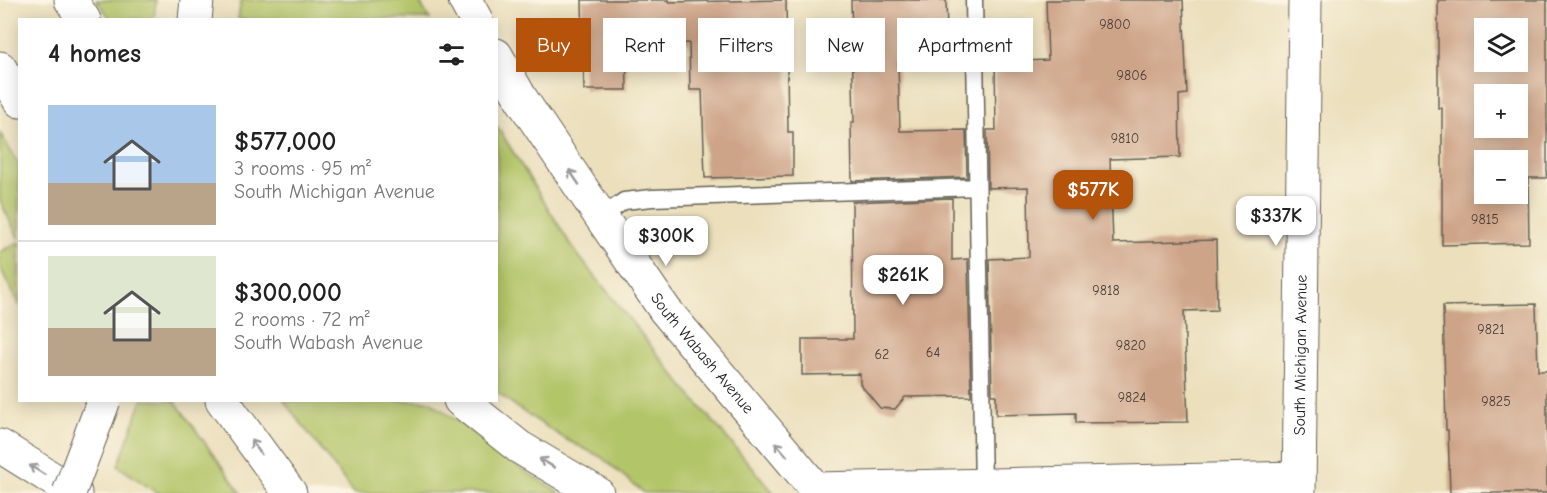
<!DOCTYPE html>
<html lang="en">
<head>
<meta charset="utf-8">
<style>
	body { margin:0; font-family:"Comic Neue",sans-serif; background:#f6f6f6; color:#222; height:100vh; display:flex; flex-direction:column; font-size:22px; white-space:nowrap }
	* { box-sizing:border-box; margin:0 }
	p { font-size:20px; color:#767676 }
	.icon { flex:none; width:33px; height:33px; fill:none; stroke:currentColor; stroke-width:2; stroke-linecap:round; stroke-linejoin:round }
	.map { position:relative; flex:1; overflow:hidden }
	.side { position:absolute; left:18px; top:18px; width:480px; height:384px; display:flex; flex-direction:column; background:#fff; border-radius:0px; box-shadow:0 3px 15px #0003 }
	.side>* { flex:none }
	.banner { position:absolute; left:516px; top:18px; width:570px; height:54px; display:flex; gap:12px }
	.tools { position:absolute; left:1474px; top:18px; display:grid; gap:12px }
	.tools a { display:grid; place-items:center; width:54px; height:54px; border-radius:0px; background:#fff; box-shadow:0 3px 15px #0003; font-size:30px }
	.price { position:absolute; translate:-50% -51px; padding:0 14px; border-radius:12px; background:#fff; color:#222; font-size:20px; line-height:39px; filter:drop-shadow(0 2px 3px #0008) }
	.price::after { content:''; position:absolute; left:50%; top:36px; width:18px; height:14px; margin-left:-9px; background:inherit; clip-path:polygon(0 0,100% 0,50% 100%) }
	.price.active { background:#b45309; color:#fff }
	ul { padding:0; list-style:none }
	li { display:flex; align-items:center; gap:18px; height:150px; padding:0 30px }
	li+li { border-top:2px solid #e0e0e0 }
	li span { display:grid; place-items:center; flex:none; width:168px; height:120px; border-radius:0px; color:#555 }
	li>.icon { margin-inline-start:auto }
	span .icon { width:72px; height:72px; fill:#fffc; stroke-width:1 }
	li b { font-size:26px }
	h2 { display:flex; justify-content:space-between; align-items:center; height:72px; padding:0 30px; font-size:26px }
	.chip { padding:0 21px; border-radius:0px; background:#fff; box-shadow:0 3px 15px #0003; font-size:21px; line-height:54px }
	.chip.active { background:#b45309; color:#fff }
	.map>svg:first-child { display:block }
	.green { fill:#b3c569; stroke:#687042; stroke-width:1.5 }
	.building { fill:#cea488; fill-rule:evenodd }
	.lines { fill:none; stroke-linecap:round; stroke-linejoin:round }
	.lane-casing { stroke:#646054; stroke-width:19 }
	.street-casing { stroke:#646054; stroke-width:35 }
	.secondary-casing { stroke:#646054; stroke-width:35 }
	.highway-casing { stroke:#646054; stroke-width:35 }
	.lane { stroke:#fff; stroke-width:16 }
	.street { stroke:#fff; stroke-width:33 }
	.secondary { stroke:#fff; stroke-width:33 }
	.highway { stroke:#fff; stroke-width:33 }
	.secondary-bridge-casing { stroke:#646054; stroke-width:35; stroke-linecap:butt }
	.secondary-bridge { stroke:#fff; stroke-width:33 }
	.oneway { stroke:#999 }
	.labels { text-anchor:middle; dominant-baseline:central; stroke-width:5; stroke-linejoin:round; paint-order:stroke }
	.number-label { font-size:14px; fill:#483e37 }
	.street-label { font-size:16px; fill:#1c1c1c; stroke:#fcf5e5 }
</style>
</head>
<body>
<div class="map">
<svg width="1547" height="493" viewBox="0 0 1547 493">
	<rect width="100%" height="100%" fill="#fcf5e5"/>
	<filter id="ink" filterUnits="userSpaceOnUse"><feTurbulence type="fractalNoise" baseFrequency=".0167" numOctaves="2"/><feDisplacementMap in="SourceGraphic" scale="12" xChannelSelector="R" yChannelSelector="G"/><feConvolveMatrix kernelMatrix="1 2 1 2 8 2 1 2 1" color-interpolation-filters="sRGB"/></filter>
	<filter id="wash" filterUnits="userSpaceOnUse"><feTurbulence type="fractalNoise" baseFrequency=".008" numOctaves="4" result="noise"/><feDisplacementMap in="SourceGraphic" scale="24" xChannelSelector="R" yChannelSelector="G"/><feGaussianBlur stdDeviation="1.35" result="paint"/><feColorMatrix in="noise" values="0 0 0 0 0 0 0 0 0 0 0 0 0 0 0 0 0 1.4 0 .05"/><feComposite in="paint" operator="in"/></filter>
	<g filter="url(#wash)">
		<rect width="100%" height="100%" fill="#ebdfbc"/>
		<!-- green -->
		<path class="green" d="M96 0H156L154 19H111Z
			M241 0H418L430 19H238Z
			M497 126 574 250 687 391 774 493H644L601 457 567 440 516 407 497 392Z
			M0 133 19 165V239L0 201Z
			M19 242V306L0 267V252Z
			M142 400 175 401 241 493H157L118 466Z
			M284 401H430L523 470 560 493H354Z"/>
		<g id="blocks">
			<!-- building -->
			<path class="building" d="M582 0H669V2L786 0 788 132H793V176L705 178 702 90H690L689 43 626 46 627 90H584Z
				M851 0H946L948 63H898L900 131 966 130 967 177 852 181 851 122H854Z
				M1046 0H1183L1187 94 1179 95 1180 157 1110 159 1113 243 1216 240 1217 310 1184 311 1188 422 1076 423V413L996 415V395H992L989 259 1029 257 1028 187 988 188 987 130H996L995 62 1048 60Z
				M1438 0H1547V170L1546 178H1528L1529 243 1442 245V108H1438ZM1485 28H1518V62H1485ZM1485 94H1518V128H1485ZM1485 160H1518V194H1485Z
				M952 198V260L968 259 971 396 905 397 895 409 880 408 860 384V374L802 375V339H853L852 202Z
				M1536 304 1538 371H1547V493H1450L1448 430H1446L1443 306Z"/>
		</g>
	</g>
	<g filter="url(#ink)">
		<use href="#blocks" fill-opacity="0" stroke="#646054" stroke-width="1.5"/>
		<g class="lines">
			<defs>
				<path id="lane" d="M974 0 983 486
					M601 217 624 201 652 198 977 187"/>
				<path id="street" d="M816 489 1299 478"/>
				<g id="secondary">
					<path d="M465 0 476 20"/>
					<path d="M195 20 197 0"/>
					<path id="s1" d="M496 55 522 100 601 217 665 310 819 493"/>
					<path id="s2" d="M1299 493 1305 0"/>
				</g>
				<path id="highway" d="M71 0 84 20
					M0 68 20 101
					M222 400 290 493
					M460 400 519 447 597 493
					M0 446 75 493"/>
			</defs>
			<!-- lane casing -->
			<use href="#lane" class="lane-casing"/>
			<!-- street casing -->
			<use href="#street" class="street-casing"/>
			<!-- secondary casing -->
			<use href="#secondary" class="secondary-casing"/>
			<!-- highway casing -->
			<use href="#highway" class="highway-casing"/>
			<!-- lane -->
			<use href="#lane" class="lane"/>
			<!-- street -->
			<use href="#street" class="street"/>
			<!-- secondary -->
			<use href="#secondary" class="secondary"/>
			<!-- highway -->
			<use href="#highway" class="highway"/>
			<defs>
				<path id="secondary-bridge" d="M69 493 104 400"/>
			</defs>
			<!-- secondary-bridge casing -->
			<use href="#secondary-bridge" class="secondary-bridge-casing"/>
			<!-- secondary-bridge -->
			<use href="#secondary-bridge" class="secondary-bridge"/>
		</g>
		<!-- one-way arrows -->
		<defs><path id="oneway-shaft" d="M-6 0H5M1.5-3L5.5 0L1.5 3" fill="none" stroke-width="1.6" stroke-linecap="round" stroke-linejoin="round" transform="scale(1.5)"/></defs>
		<g class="oneway">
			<use href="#oneway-shaft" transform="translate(574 177) rotate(-124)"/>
			<use href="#oneway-shaft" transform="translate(256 447) rotate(-126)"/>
			<use href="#oneway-shaft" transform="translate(781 449) rotate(-130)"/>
			<use href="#oneway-shaft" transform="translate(547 463) rotate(-149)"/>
			<use href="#oneway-shaft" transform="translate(37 470) rotate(-148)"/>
		</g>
	</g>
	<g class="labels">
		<!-- number labels -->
		<g class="number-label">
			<text x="1115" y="24">9800</text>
			<text x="1132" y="75">9806</text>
			<text x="1125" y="138">9810</text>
			<text x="1485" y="219">9815</text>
			<text x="1106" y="290">9818</text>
			<text x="1491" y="329">9821</text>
			<text x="1131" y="345">9820</text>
			<text x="933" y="352">64</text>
			<text x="882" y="354">62</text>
			<text x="1132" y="397">9824</text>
			<text x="1496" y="401">9825</text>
		</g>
		<!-- street labels -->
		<g class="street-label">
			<text stroke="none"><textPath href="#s1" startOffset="363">South Wabash Avenue</textPath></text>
			<text stroke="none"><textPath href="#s2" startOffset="138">South Michigan Avenue</textPath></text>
		</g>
	</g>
</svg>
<div class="tools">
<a><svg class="icon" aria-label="layers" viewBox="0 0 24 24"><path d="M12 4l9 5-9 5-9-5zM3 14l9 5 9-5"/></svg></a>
<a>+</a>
<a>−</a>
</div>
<b class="price active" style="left:1093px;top:221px">$577K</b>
<b class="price" style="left:1276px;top:247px">$337K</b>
<b class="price" style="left:666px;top:267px">$300K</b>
<b class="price" style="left:903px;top:306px">$261K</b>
<div class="banner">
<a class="chip active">Buy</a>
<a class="chip">Rent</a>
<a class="chip">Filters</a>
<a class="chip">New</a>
<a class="chip">Apartment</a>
</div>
<section class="side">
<h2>4 homes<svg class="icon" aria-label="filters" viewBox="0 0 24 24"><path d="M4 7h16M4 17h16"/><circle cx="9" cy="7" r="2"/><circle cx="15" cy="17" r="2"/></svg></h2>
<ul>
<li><span style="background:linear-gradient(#a9c7e8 65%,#b9a48a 0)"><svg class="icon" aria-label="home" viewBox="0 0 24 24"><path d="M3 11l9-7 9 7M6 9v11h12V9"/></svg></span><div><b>$577,000</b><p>3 rooms · 95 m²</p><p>South Michigan Avenue</p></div></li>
<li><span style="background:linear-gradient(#dfe7d0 60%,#b9a48a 0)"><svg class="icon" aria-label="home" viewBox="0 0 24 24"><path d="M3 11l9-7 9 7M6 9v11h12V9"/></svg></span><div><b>$300,000</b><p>2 rooms · 72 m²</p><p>South Wabash Avenue</p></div></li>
</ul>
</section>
</div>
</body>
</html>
